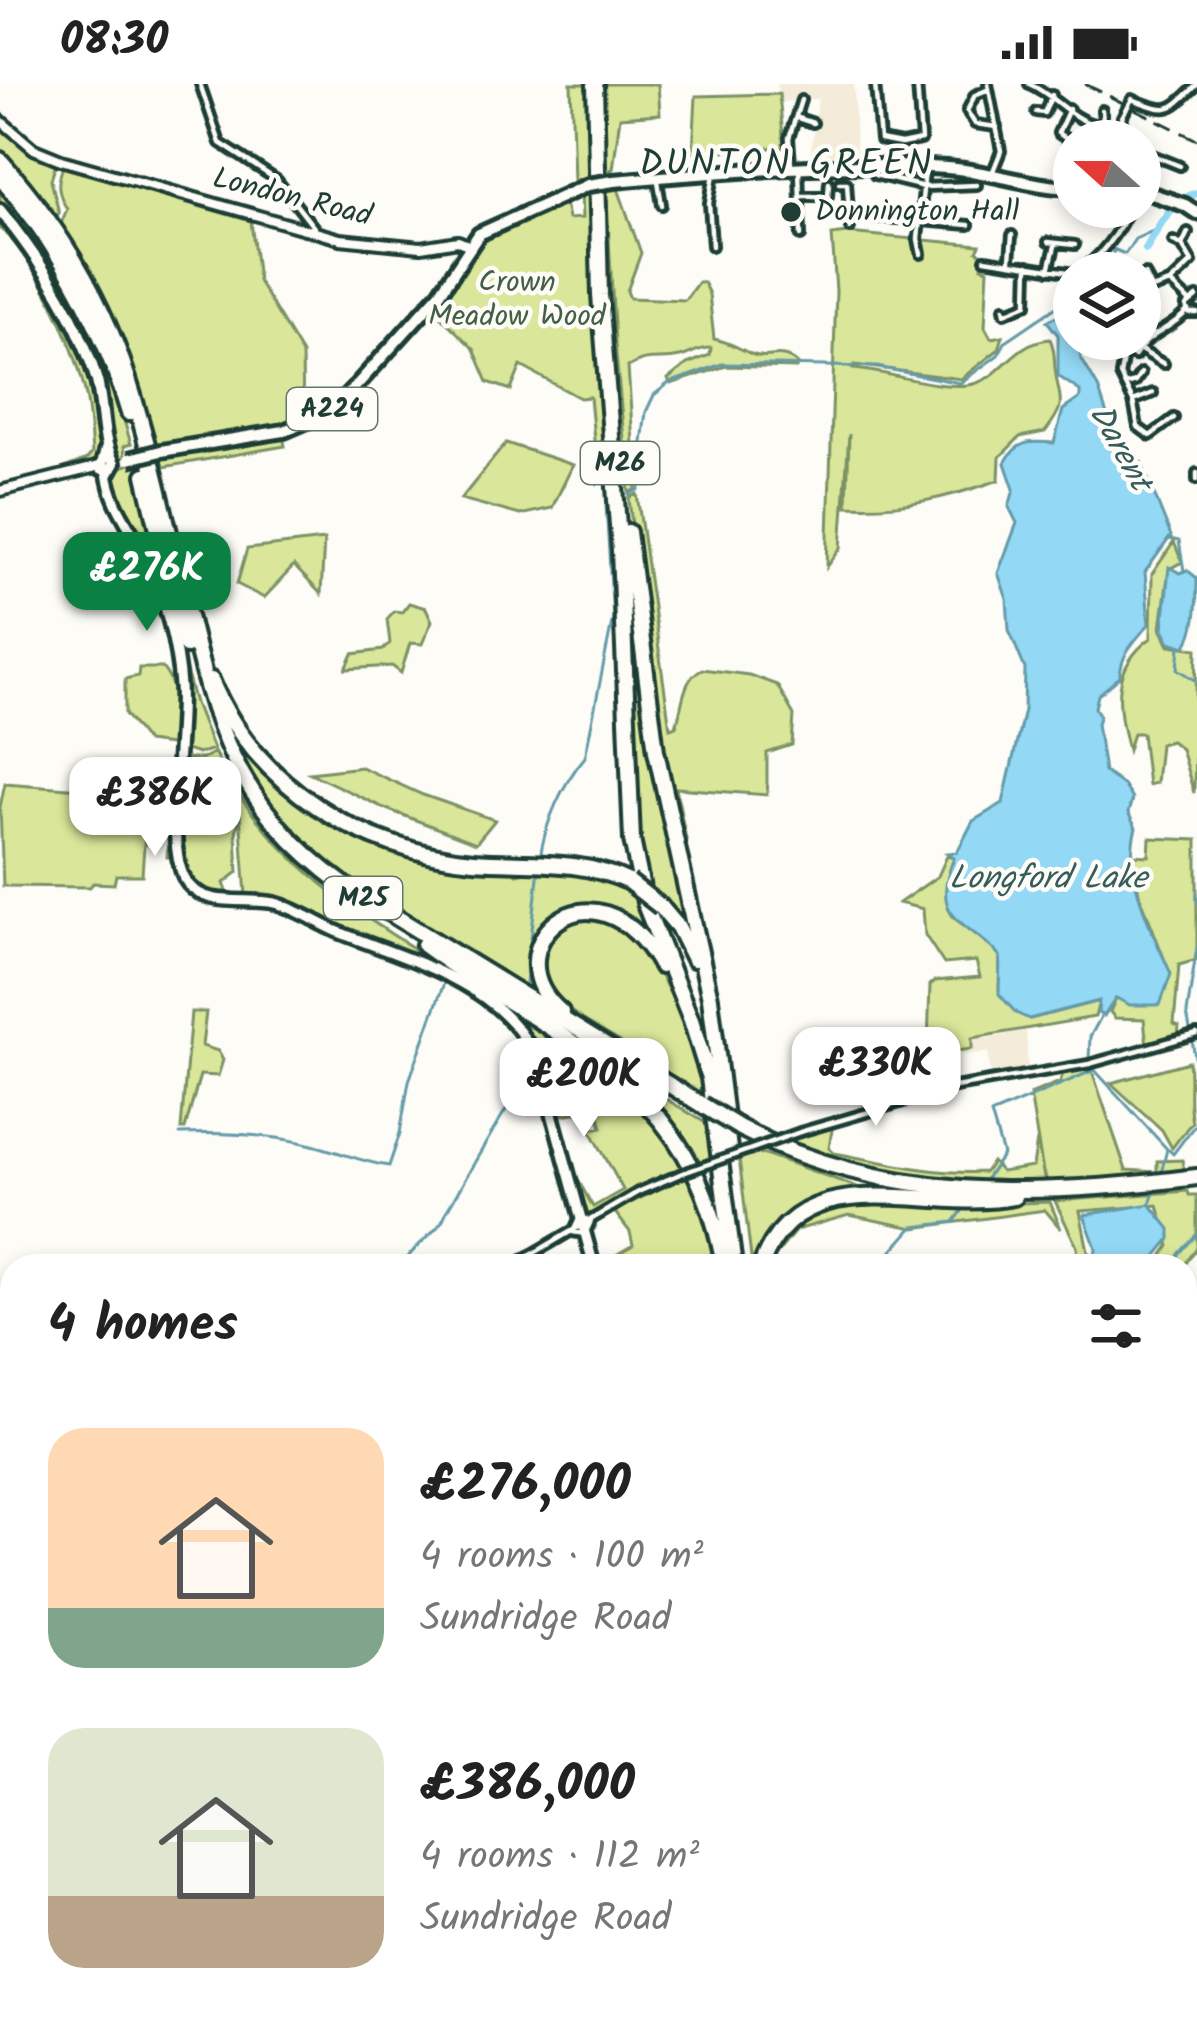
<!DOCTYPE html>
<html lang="en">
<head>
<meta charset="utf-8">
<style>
	body { margin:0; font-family:Kalam,sans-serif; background:#f6f6f6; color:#222; height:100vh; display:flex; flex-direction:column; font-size:45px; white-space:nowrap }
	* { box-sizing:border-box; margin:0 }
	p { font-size:39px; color:#767676 }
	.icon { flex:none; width:66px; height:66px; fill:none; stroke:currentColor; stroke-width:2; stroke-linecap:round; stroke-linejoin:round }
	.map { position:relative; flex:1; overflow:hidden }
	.panel { position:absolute; left:0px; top:1170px; width:1197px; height:771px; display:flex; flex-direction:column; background:#fff; border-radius:36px 36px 0 0; box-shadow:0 6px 18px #0003 }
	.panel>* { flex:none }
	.needle { width:78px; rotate:291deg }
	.buttons { position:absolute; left:1053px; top:36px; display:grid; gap:24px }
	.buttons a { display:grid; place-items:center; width:108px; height:108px; border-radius:50%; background:#fff; box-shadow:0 6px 18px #0003; font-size:60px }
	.price { position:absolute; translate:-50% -102px; padding:0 27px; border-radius:24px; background:#fff; color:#222; font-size:39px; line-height:78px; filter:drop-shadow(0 3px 6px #0008) }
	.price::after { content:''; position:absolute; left:50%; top:72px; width:36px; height:27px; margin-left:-18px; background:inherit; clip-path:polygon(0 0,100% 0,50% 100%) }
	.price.on { background:#0b8043; color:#fff }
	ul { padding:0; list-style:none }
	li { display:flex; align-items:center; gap:36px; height:300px; padding:0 48px }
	li span { display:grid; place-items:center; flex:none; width:336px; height:240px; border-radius:36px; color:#555 }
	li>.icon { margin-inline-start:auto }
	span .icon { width:144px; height:144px; fill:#fffc; stroke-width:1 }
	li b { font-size:51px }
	h2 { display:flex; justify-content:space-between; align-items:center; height:144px; padding:0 48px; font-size:51px }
	.status { display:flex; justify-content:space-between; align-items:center; height:84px; padding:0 60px; background:#fff; direction:ltr }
	.status svg { height:33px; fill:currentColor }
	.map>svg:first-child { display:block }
	.built { fill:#f4ebd9 }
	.green { fill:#dae699; stroke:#7c9266; stroke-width:3 }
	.water { fill:#93d8f5; stroke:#659aa8; stroke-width:3 }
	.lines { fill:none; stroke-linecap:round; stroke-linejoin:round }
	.stream { stroke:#659aa8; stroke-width:3 }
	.river { stroke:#93d8f5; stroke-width:8 }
	.minor-casing { stroke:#1f3d34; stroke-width:14 }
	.tertiary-casing { stroke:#1f3d34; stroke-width:16 }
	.secondary-casing { stroke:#1f3d34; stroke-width:18 }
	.primary-casing { stroke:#1f3d34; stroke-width:20 }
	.motorway-casing { stroke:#1f3d34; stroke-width:22 }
	.minor { stroke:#fdfcf7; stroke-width:4.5 }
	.tertiary { stroke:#fdfcf7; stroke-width:8 }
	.secondary { stroke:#fdfcf7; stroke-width:9 }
	.primary { stroke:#fdfcf7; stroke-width:10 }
	.motorway { stroke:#fdfcf7; stroke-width:14 }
	.rail { stroke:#1f3d34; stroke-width:3; stroke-dasharray:18 9; stroke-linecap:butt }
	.minor-bridge-casing { stroke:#1f3d34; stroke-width:14; stroke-linecap:butt }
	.primary-bridge-casing { stroke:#1f3d34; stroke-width:20; stroke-linecap:butt }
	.motorway-bridge-casing { stroke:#1f3d34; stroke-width:22; stroke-linecap:butt }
	.minor-bridge { stroke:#fdfcf7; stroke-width:4.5 }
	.primary-bridge { stroke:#fdfcf7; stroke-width:10 }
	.motorway-bridge { stroke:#fdfcf7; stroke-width:14 }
	.poi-dot { fill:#1f3d34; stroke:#fdfcf7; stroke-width:4.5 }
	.labels { text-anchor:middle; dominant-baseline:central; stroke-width:9; stroke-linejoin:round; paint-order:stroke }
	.shield { fill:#fdfcf7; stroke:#62766e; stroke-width:3 }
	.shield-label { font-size:27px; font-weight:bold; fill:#1f3d34 }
	.street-label { font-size:30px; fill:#1f3d34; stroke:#fdfcf7 }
	.poi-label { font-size:30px; fill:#1f3d34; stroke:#fdfcf7; text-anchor:start }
	.park-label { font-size:30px; fill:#445f48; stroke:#fdfcf7 }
	.water-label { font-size:33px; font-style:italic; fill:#365c5b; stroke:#fdfcf7 }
	.quarter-label { font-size:36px; letter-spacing:3px; fill:#1f3d34; stroke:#fdfcf7 }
</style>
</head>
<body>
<div class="status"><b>08:30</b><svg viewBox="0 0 49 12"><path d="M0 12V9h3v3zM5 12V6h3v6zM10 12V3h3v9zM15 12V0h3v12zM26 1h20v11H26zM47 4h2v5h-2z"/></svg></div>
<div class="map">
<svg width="1197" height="1939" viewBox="0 0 1197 1939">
	<rect width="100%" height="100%" fill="#fdfcf7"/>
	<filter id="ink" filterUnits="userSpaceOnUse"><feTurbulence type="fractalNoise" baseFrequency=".00833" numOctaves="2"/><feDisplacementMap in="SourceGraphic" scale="24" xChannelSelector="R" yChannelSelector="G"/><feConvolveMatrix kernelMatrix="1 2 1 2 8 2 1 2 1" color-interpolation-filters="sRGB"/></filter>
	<g filter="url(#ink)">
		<!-- built -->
		<path class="built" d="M777 0H854L856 72 810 75 818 15 779 18Z
			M980 894 987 954 1026 947 1028 988 991 994 988 968 930 976 927 941 930 901 935 897Z"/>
		<!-- green -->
		<path class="green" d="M571 0H658L660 30 620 33 613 85 574 97Z
			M779 10 784 63 693 69 696 12Z
			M0 44 32 69 56 79 51 96 59 129 56 133 0 66Z
			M63 83 251 137 258 197 302 270 303 332 283 339V344L193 355 152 365C134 278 106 218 60 142L67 125C58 110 56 99 63 83Z
			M616 99 641 169 627 207 630 214 685 216 698 198H703L709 210 714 255C730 258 738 264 751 270 770 278 779 263 798 280L796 284 726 282 671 300 668 295 687 280 710 271 711 264C697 264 692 270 680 273 659 278 650 270 628 283L636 405 629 409 615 260 606 101Z
			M0 103C64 180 104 264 131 360L124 362 125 373 118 374 111 369 103 305 25 151 0 120Z
			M591 105 608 391 598 399 590 313 580 314 521 282 511 306 488 298 474 265 434 226 485 150 564 114 568 135 582 134 581 107Z
			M0 131C48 197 88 258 100 339 102 351 105 365 98 376 89 388 42 395 27 399L87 375 92 369C90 347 90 324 84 303 72 255 37 177 0 144Z
			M847 149 980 161 977 167 983 170 982 183 988 185 985 243 991 254 1003 252 999 265 961 295 854 281 853 285C888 287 945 309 977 299 1005 289 1014 258 1050 255 1055 265 1054 272 1055 284 1058 317 1070 316 1045 348L1020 353 1000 373 999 396C948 414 902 425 847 422L849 350 841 464 827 483 836 207 832 151Z
			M283 352 285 362 163 383 158 373Z
			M506 359 573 381 552 424 520 431 461 415Z
			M137 377 158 473 156 480 195 619 213 665 198 670 182 665C185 614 178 556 162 507 149 468 122 436 112 396L119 384Z
			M637 410 670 644 676 642C683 623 682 594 702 585L749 591 777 601 794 631 792 661 767 669V711L676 704 686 755H681L658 702 685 842 664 816 646 803 635 734 627 515 642 532 629 414Z
			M324 456 321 510 294 482 264 514 237 500 247 465Z
			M1174 458 1182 478 1169 485 1161 544 1169 561 1197 565 1194 709 1181 665 1171 657 1160 660 1156 699 1148 701 1142 649H1133L1128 666C1117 622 1110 584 1151 554L1152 490Z
			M409 519 426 524 432 537 422 560 410 559 401 589 392 582 346 585 353 570 383 566 390 559 387 535 394 527 402 528Z
			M139 584H162C179 602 177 637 171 661L147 658 125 630V595L138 592Z
			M240 655 338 740 512 784 517 790C561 780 598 791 638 810L645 833 641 847C593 800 574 828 535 863L545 917 321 776 270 727 231 660Z
			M214 668C301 847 512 891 646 1025 662 1041 674 1065 688 1085L648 1100 592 1132 583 1129 573 1098 578 1096 593 1123 623 1106 590 1045 602 1043 597 1025 556 1032 554 1009 550 1008 541 974 529 951 513 934 430 880 246 812 240 729 236 749 238 788 224 799 228 810C171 806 180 762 182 717L212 714 223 707 221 702 213 709 182 712 184 675H202Z
			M361 683 423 711 495 736 476 759 384 724 310 689Z
			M5 699 130 709 132 715V709L174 712V773H167L169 748 145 747 142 791H116L114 800 93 799 90 803 3 802 0 723Z
			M1150 754 1197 756V876L1179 881 1174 940 1179 942 1178 952 1147 962 1144 935 1115 934 1110 928 1116 914 1170 890 1139 809 1132 771 1149 772Z
			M947 772 954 774C935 852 960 824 1000 872L999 905 1030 935 1099 917 1095 933 972 954V965L955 967 954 962 933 964 928 961 930 901 935 897 980 893 976 877 944 880 925 851 923 825 899 819 938 792Z
			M580 833C594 833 614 835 625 845 659 873 704 971 703 1013 675 994 647 975 618 957 598 944 573 932 556 915 527 886 550 848 580 833Z
			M191 928H206L202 962 218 967 223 976 218 992 200 991 185 1045H181Z
			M1189 978C1192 1000 1187 1016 1192 1038L1172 1064 1162 1046 1111 999Z
			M1090 981 1126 1086 1157 1088V1077L1182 1076 1185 1090 1049 1100 1043 1088 1030 1010 1060 998 1064 986Z
			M636 997 709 1041 716 1074 697 1081 663 1027Z
			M833 1040 829 1064 834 1069C884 1078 933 1091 985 1088L992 1078 1001 1088 1033 1083 1037 1056 1045 1100H936L814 1071 782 1058Z
			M753 1069 765 1070 871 1108C831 1112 800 1118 772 1149 764 1159 759 1174 752 1182L739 1074Z
			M691 1090 719 1182H610L607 1176 633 1161 630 1148 614 1127Z
			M1188 1107 1189 1111H1197V1163L1184 1182H1155L1169 1162 1158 1121 1080 1127 1091 1182H1079L1077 1163 1055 1117Z
			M884 1118 929 1122 1050 1118 1061 1145 1045 1126 914 1144 849 1131 796 1146 775 1172 773 1182H765C801 1126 820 1123 884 1118Z
			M0 1270H12V1747L0 1748Z"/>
		<!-- water -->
		<path class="water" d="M1074 223V255H1079L1081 274 1098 303 1115 356 1141 378 1171 452 1145 488 1149 540C1134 558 1121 569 1120 593L1098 611 1095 624 1100 632 1097 639 1104 688 1123 701 1132 715 1128 729 1136 744C1122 791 1152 847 1171 890L1160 921H1130L1116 914 1104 932 1098 929 1099 917 1029 935 1016 929 999 910 1000 872C966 835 928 836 954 774L947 769 957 768 973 737 1003 719 1024 626 1025 585 1009 546 1007 515 998 489 1017 439 1009 423 1014 405 1005 379C1017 356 1030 357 1054 359L1063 326 1080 314V307L1058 292V251L1047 237Z
			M1169 483 1180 489 1187 486 1197 494C1197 517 1197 547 1185 563L1170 558 1163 545Z
			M1150 1120 1170 1145V1155L1148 1182H1094L1096 1164 1084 1131Z"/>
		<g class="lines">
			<!-- stream -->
			<path class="stream" d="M1096 189 1113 176V165L1125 170 1135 155 1155 146
				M639 381 646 328 654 311 669 299 722 280 877 283 960 299 998 271 1006 257 1074 211
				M629 411 639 405 638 385
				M1169 455 1179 457 1184 487
				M1180 562 1178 585 1197 597
				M540 774C545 739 562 700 585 673L613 533 606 421 612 418
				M1197 809V819
				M1197 863 1187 929 1197 984
				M530 910 526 899 539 784
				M1089 976 1090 953 1102 931
				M1091 982 1167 1065 1161 1090
				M1197 1009V1028
				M180 1050C230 1048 286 1051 333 1067 353 1073 368 1079 389 1082L400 1049 409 997 444 899
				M1169 1066 1173 1070 1197 1038
				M982 1100 1003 1071 991 1030 1092 987
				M1150 1120 1153 1111
				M402 1182C414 1159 441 1148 446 1128 465 1098 519 992 544 980L546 957 542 946
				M879 1182 913 1143 954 1138 965 1123
				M1175 1182 1179 1170 1197 1150
				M1185 1219C1191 1239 1194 1278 1185 1295
				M1185 1506 1197 1527
				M546 1929 575 1936 588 1929"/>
			<!-- river -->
			<path class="river" d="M1146 165C1158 143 1172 115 1197 109"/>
			<defs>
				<path id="minor" d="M200 0 220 59 277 96 315 145
					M875 0 880 56 901 60 921 56 917 0
					M988 0 1001 67 993 87
					M1029 0C1054 10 1076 42 1103 41
					M989 5 975 11 967 27 975 40 997 43
					M1069 25 1058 49 1072 59
					M1102 26 1105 57
					M1036 28 1044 29 1052 11
					M798 34 813 39
					M1128 57 1122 33 1132 15C1170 29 1168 29 1197 1
					M1140 66 1180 82
					M791 80 789 54 801 16
					M799 84 801 152
					M875 91 924 103 977 101
					M658 97 662 121
					M839 99H847L850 144
					M800 112H828L829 98
					M850 131 969 141
					M1173 157 1182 161 1188 148
					M1048 158 1075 161
					M712 162 709 119 714 90
					M921 170 918 155 925 86
					M985 175 1074 189
					M1010 176 1012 151
					M1049 186 1055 162
					M1076 189C1099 176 1119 148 1130 123
					M1140 192 1145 190 1152 205 1170 199 1188 216
					M1170 199 1192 178 1182 161
					M1197 213 1186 222 1189 229H1197
					M1004 224 1005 229 1027 220 1028 181
					M1140 227 1152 249
					M1105 262 1135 272C1148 248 1171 246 1187 227
					M1139 265 1164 280
					M1102 269 1108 255
					M1124 270 1120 291 1133 317 1138 343 1150 352 1174 334
					M1125 301 1135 298 1141 289
					M1133 317 1153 309
					M1197 389V396
					M800 1048 955 1003 1089 980 1197 950
					M580 1133 591 1137 585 1150 573 1148Z
					M512 1182 638 1108 680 1090
					M495 1929 534 1939
					M0 1932 51 1929
					M606 1939 607 1929"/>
				<path id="tertiary" d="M0 36 34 65 61 76 340 155 421 163 458 157 468 161
					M0 407 100 382"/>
				<path id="secondary" d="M107 388C111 423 134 446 148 478 165 515 177 561 180 602 184 648 162 767 188 800 207 824 248 813 275 819 298 825 319 840 341 849 414 878 508 901 539 982L594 1182
					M1185 1918 1197 1927"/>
				<path id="primary" d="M614 97C724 87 836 78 947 84 990 87 1030 103 1074 104
					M1140 106 1185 121 1197 129
					M0 126C40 176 79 234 97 297 104 324 101 356 114 379
					M106 365 101 384 109 388 114 379
					M161 367 284 347 326 329 346 313 440 209 479 150 588 101"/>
				<path id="motorway" d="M595 0 600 211 620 467 632 756 646 823 691 936 709 994 734 1182
					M0 76C57 140 102 213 128 295 151 367 167 442 185 515 215 642 233 720 344 801L702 1021
					M0 93C60 162 103 241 129 329
					M145 391 186 562
					M628 448 656 667 710 914 729 1065
					M211 596C254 701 363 768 474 777 528 781 579 774 629 798
					M661 823 678 843 694 875
					M424 861C559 960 692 995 724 1182
					M561 928C487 866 593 763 661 882
					M740 1044C883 1119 1041 1113 1197 1093
					M761 1182C800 1072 928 1130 1014 1113
					M696 1939 698 1929
					M706 1939 708 1929"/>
			</defs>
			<!-- minor casing -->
			<use href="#minor" class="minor-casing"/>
			<!-- tertiary casing -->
			<use href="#tertiary" class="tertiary-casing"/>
			<!-- secondary casing -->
			<use href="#secondary" class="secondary-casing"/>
			<!-- primary casing -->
			<use href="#primary" class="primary-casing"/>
			<!-- motorway casing -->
			<use href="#motorway" class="motorway-casing"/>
			<!-- minor -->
			<use href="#minor" class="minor"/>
			<!-- tertiary -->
			<use href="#tertiary" class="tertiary"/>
			<!-- secondary -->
			<use href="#secondary" class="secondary"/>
			<!-- primary -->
			<use href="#primary" class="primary"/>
			<!-- motorway -->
			<use href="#motorway" class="motorway"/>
			<!-- rail -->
			<path class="rail" d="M1085 0 1197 56"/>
			<defs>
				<path id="minor-bridge" d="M680 1090 800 1048"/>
				<path id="primary-bridge" d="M588 101 614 97
					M129 375 161 367"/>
				<path id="motorway-bridge" d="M629 798 661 823
					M702 1021 740 1044"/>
			</defs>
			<!-- minor-bridge casing -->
			<use href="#minor-bridge" class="minor-bridge-casing"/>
			<!-- primary-bridge casing -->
			<use href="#primary-bridge" class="primary-bridge-casing"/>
			<!-- motorway-bridge casing -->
			<use href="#motorway-bridge" class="motorway-bridge-casing"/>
			<!-- minor-bridge -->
			<use href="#minor-bridge" class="minor-bridge"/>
			<!-- primary-bridge -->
			<use href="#primary-bridge" class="primary-bridge"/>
			<!-- motorway-bridge -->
			<use href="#motorway-bridge" class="motorway-bridge"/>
		</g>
	</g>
	<!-- markers -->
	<circle class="poi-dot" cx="791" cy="128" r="12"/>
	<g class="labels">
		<!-- shield labels -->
		<g class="shield">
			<rect x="287" y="304" width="90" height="42" rx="9"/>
			<rect x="581" y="358" width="78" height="42" rx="9"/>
			<rect x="324" y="793" width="78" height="42" rx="9"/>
		</g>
		<g class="shield-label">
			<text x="332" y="325">A224</text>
			<text x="620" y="379">M26</text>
			<text x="363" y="814">M25</text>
		</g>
		<!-- street labels -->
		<g class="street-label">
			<text transform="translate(292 114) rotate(14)">London Road</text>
		</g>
		<!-- poi labels -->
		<g class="poi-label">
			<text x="815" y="128">Donnington Hall</text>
		</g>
		<!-- park labels -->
		<g class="park-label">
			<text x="517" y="199">Crown<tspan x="517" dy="34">Meadow Wood</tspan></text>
		</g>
		<!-- water labels -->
		<g class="water-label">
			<text transform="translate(1119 364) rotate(61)">Darent</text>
			<text x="1048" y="795">Longford Lake</text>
		</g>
		<!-- quarter labels -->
		<g class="quarter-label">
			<text x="787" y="81">DUNTON GREEN</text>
		</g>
	</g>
</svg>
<div class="buttons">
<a><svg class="needle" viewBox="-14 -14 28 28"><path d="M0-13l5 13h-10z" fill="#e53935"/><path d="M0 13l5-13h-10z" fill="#767676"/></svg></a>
<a><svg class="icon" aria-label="layers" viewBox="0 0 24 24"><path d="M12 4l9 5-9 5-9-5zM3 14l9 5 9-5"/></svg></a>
</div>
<b class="price on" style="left:147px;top:550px">£276K</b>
<b class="price" style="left:155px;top:775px">£386K</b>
<b class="price" style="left:876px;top:1045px">£330K</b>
<b class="price" style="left:584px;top:1056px">£200K</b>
<section class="panel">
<h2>4 homes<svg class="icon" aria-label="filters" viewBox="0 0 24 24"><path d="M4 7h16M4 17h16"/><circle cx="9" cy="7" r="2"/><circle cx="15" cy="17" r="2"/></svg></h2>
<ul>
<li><span style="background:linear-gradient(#ffd9b3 75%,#7fa58c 0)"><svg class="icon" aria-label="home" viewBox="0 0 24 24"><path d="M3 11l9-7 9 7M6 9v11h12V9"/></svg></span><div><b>£276,000</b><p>4 rooms · 100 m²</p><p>Sundridge Road</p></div></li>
<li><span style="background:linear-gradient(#dfe7d0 70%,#b9a48a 0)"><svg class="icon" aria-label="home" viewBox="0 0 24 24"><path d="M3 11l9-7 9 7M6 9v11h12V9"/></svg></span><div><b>£386,000</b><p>4 rooms · 112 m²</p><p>Sundridge Road</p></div></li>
</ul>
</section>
</div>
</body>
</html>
